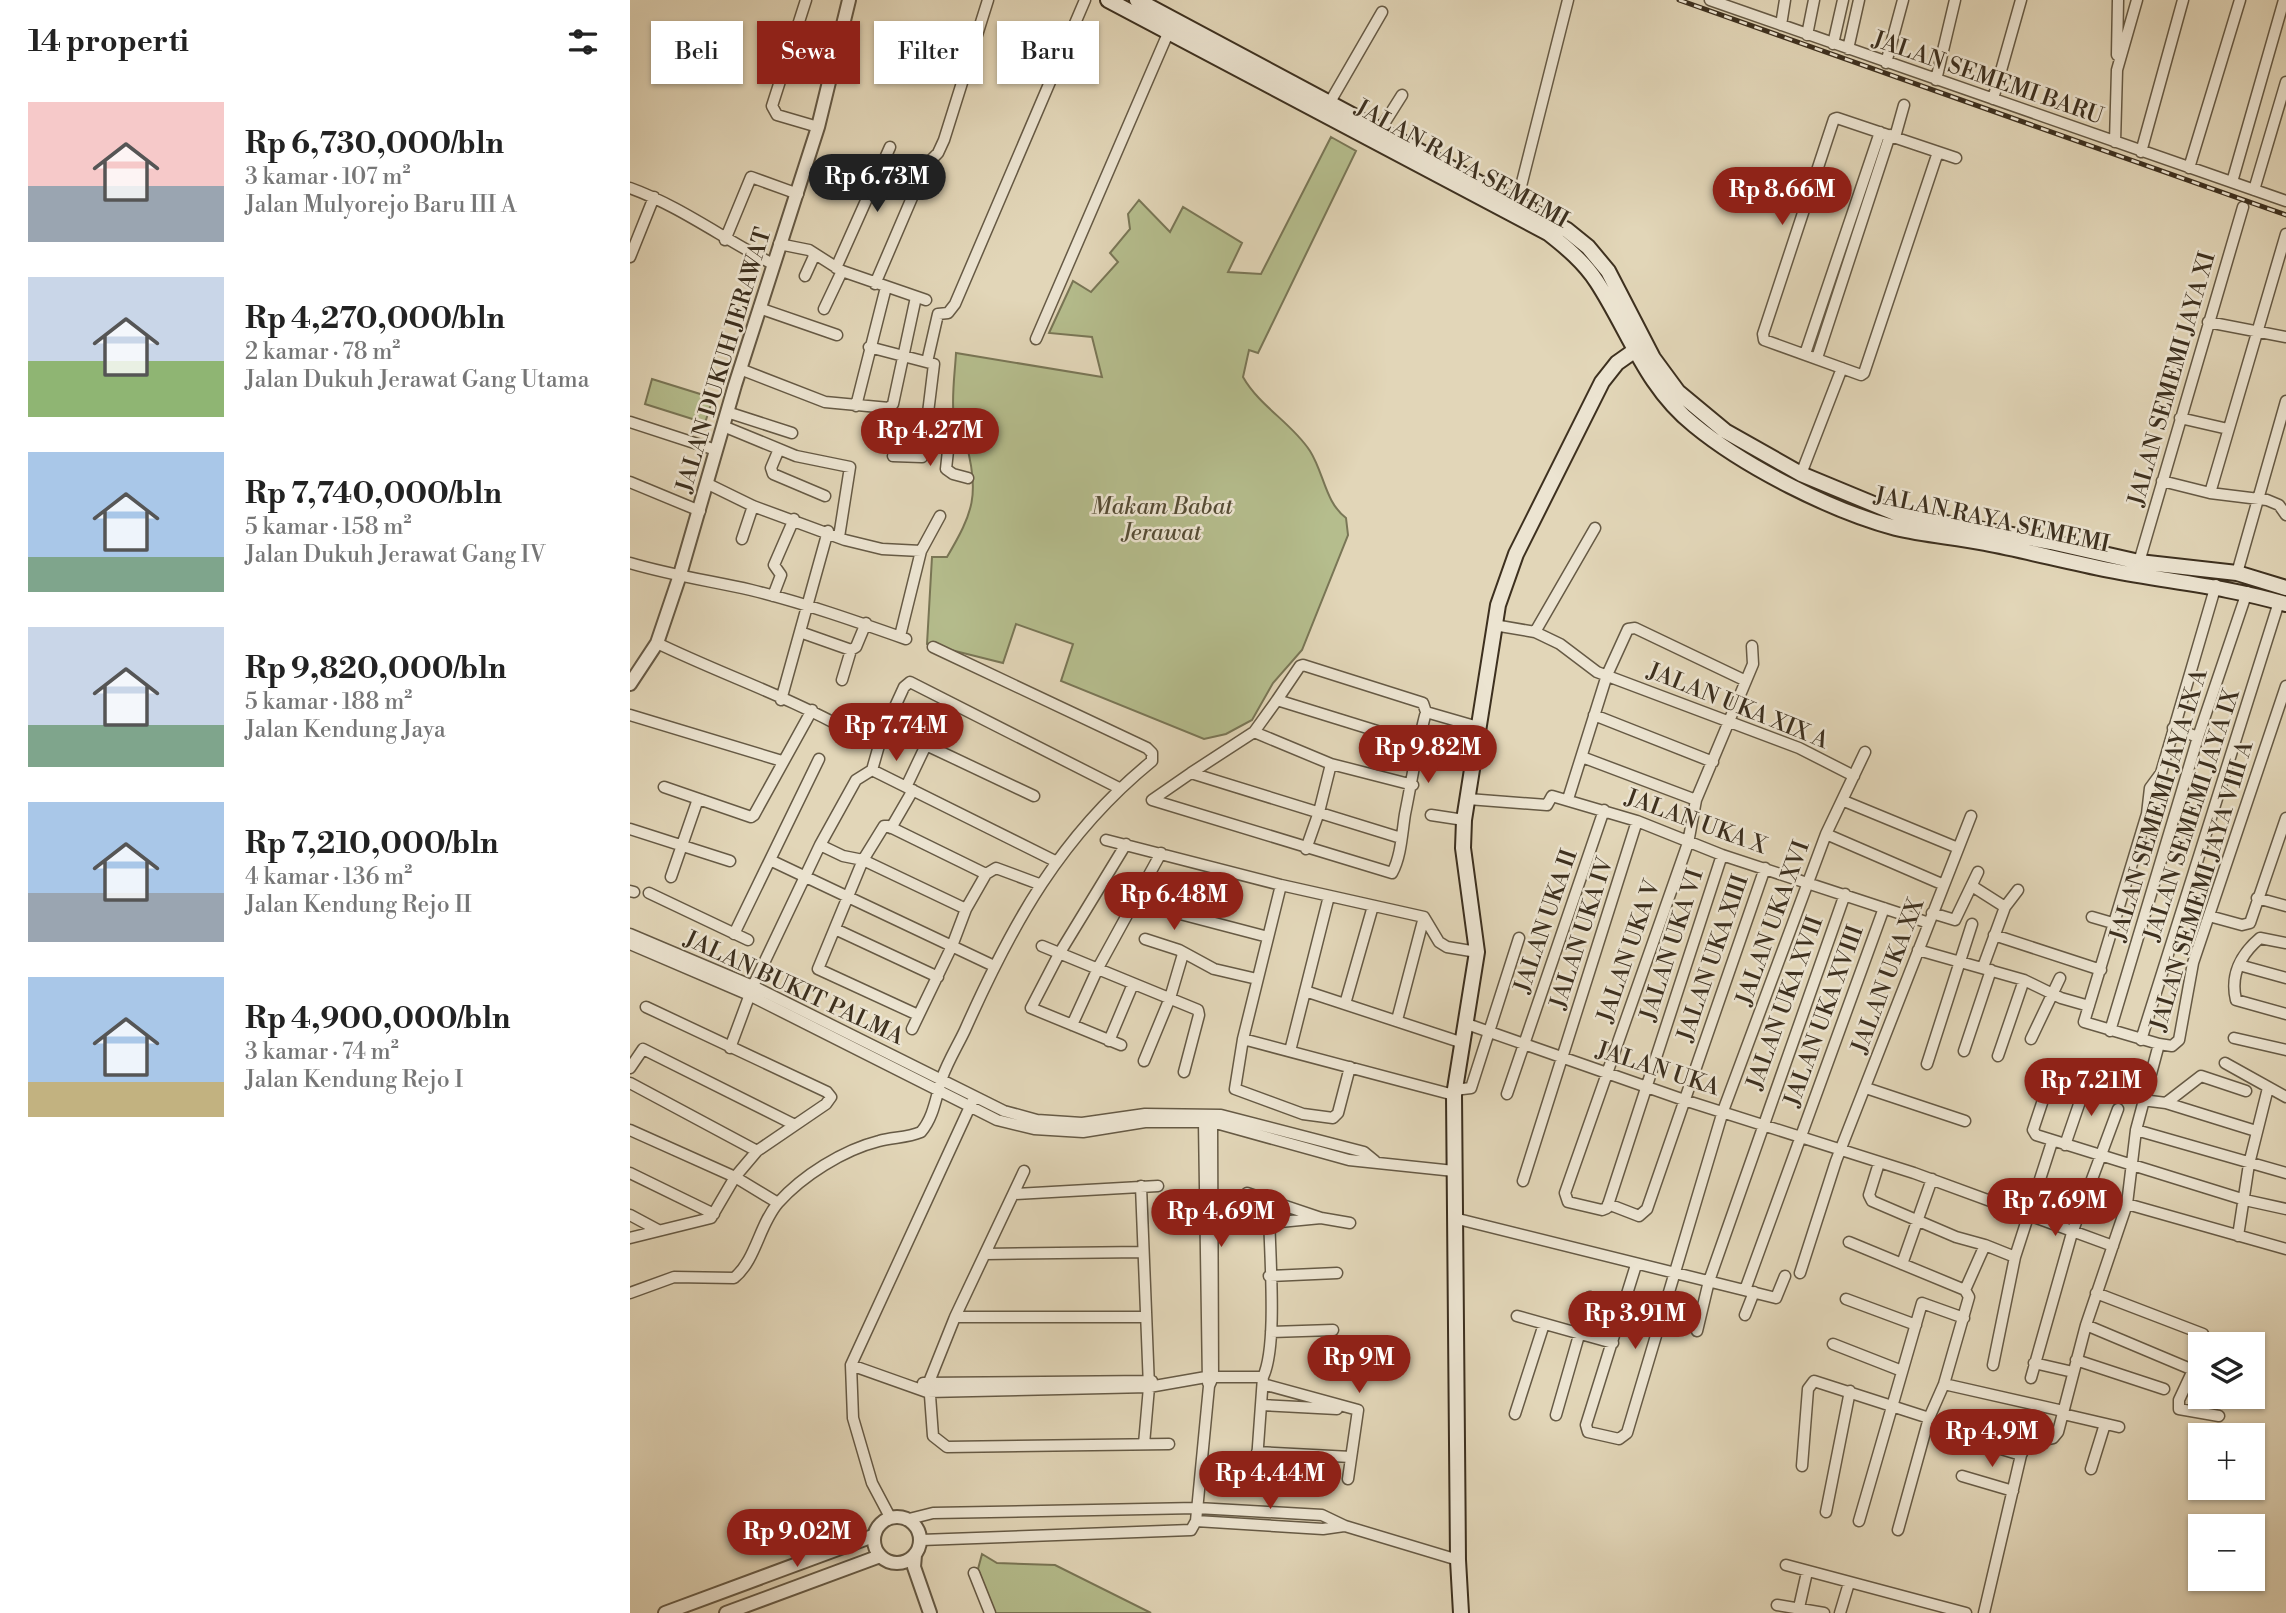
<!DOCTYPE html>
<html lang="id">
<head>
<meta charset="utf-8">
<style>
	body { margin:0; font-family:"Libre Bodoni",serif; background:#f2f2f2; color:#222; height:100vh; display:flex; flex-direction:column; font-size:26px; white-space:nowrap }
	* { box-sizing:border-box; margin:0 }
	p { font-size:23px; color:#767676 }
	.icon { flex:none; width:38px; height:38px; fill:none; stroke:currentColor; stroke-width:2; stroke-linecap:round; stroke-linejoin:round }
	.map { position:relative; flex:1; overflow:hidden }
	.panel { display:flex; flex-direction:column; background:#fff; width:630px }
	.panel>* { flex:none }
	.hud { position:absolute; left:21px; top:21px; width:665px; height:63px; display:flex; gap:14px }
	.fabs { position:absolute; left:1558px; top:1332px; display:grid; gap:14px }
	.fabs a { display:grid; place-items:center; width:77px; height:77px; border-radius:0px; background:#fff; box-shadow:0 2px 5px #0004; font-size:35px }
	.price { position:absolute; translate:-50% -60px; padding:0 16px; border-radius:24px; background:#8f2418; color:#fff; font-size:23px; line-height:46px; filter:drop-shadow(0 2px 4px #0008) }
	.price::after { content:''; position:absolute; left:50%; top:42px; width:21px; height:16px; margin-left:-10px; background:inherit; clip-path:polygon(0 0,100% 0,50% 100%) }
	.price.on { background:#222; color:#fff }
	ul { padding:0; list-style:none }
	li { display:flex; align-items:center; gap:21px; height:175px; padding:0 28px }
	li span { display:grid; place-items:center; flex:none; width:196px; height:140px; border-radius:0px; color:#555 }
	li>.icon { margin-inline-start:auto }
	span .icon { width:84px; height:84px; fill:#fffc; stroke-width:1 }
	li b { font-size:30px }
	h2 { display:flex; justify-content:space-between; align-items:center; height:84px; padding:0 28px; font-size:30px }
	.pill { padding:0 24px; border-radius:0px; background:#fff; box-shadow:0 2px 5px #0004; font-size:24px; line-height:63px }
	.pill.on { background:#8f2418; color:#fff }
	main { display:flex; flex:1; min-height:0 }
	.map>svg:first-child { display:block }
	.green { fill:#b5bd8d; stroke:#797656; stroke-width:2 }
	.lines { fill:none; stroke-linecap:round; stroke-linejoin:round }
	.minor-casing { stroke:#665a45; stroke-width:13 }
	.tertiary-casing { stroke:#665a45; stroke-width:16 }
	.secondary-casing { stroke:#3d301f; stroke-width:18 }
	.minor { stroke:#ece4d1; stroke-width:10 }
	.tertiary { stroke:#ece4d1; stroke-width:12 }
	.secondary { stroke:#ece4d1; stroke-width:14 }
	.rail-casing { stroke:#3d301f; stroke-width:5 }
	.rail { stroke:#ece4d1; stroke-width:2.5; stroke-dasharray:8; stroke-linecap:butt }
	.labels { text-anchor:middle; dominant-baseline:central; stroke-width:5; stroke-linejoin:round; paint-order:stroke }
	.street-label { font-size:23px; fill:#3d301f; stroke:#ece4d1 }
	.park-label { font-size:23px; font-style:italic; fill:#554c35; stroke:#ece4d1 }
</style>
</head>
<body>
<main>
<section class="panel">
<h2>14 properti<svg class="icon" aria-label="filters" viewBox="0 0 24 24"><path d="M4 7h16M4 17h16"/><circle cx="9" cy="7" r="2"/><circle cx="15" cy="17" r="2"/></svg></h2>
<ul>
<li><span style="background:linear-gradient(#f6c9c9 60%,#9aa5b1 0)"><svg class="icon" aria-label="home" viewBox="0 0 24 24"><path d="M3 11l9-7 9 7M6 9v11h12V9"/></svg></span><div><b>Rp 6,730,000/bln</b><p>3 kamar · 107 m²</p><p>Jalan Mulyorejo Baru III A</p></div></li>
<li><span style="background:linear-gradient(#c9d6e8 60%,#8fb573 0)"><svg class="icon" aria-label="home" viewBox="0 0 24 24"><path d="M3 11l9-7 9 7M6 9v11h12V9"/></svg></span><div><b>Rp 4,270,000/bln</b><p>2 kamar · 78 m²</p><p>Jalan Dukuh Jerawat Gang Utama</p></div></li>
<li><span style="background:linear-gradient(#a9c7e8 75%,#7fa58c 0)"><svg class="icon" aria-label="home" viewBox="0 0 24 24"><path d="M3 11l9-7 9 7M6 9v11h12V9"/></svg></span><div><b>Rp 7,740,000/bln</b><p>5 kamar · 158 m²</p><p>Jalan Dukuh Jerawat Gang IV</p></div></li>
<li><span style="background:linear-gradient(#c9d6e8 70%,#7fa58c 0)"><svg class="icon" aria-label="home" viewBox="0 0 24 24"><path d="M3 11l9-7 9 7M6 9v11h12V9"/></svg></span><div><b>Rp 9,820,000/bln</b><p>5 kamar · 188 m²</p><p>Jalan Kendung Jaya</p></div></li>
<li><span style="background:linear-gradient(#a9c7e8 65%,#9aa5b1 0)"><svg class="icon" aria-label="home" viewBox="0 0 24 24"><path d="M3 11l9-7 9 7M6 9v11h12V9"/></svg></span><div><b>Rp 7,210,000/bln</b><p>4 kamar · 136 m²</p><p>Jalan Kendung Rejo II</p></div></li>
<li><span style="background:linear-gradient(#a9c7e8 75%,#c2b280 0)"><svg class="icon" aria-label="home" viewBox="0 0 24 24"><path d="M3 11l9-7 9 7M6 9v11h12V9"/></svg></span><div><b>Rp 4,900,000/bln</b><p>3 kamar · 74 m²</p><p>Jalan Kendung Rejo I</p></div></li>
</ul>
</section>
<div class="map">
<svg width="1656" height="1613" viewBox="0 0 1656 1613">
	<rect width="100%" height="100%" fill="#e2d6b8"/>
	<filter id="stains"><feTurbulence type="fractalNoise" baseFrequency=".00286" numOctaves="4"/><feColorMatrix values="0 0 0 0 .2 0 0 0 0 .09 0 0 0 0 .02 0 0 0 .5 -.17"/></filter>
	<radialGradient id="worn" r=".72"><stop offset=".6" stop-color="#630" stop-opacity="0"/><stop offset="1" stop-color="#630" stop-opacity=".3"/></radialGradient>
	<!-- green -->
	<path class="green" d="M701 137 726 151 628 353 619 350 613 377C630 407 662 423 680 451 694 473 695 502 716 518L718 535 672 650 643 683 622 720 596 734 574 739 431 681 443 644 386 624 373 663 297 644 302 557H317C343 513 350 494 336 443 334 434 326 427 324 419 321 398 325 373 326 353L472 377 462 337 419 333 443 281 461 292 488 262 480 253 500 229 498 214 509 200 540 232 553 207 612 243 598 272 631 274Z
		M22 379 83 398 75 423 15 404Z
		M352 1554 367 1563 425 1565 521 1613H364L348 1569Z"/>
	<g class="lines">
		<defs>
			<path id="minor" d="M176 0 142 106 147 115 188 127
				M1080 0 1656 201
				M1151 25 1155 0
				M1177 35 1184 0
				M1203 44 1213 0
				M1218 49 1229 0
				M1487 55 1488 0
				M1256 63 1273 0
				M1306 80 1325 0
				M1363 99 1391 0
				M700 102 752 12
				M750 130 772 95
				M1265 137 1274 105
				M1485 142 1487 70 1507 0
				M1308 152 1234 373 1231 375 1134 340 1133 334 1204 119 1207 118 1326 158
				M1511 152 1553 0
				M1559 168 1610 0
				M1602 182 1654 0
				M0 188C50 206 95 240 143 264
				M1624 190 1656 82
				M887 202 938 0
				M95 240 121 177 168 194
				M149 244 179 250 212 271 296 300
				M0 257 24 197
				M206 268 260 147
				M175 276 185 254
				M245 284 296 165 308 153 314 140 358 0
				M129 308 207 335
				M194 309 212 271
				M1578 322 1656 337
				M406 339 539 31
				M239 347 304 364 297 421 333 423
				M1175 354 1250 132
				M1187 358 1260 135
				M297 362 308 314 318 313 325 304 455 0
				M110 369 195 402 259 408 263 404 286 297
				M226 406 256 287
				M97 412 162 433
				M1550 418 1598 429
				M0 422 86 450
				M321 423 316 469 323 474 338 478
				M93 426 166 456 220 467 209 537
				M149 449 141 468 143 474 195 496
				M263 456 292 457 297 421
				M1171 474 1212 368
				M1532 481 1580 493 1637 500 1649 505 1656 515
				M0 482 70 511
				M78 484 123 506 215 540 252 549 291 551 310 516
				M1580 493 1656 234
				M112 539 123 506
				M1509 562 1613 207
				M0 563C40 575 81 581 121 590 174 603 225 621 276 639
				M1607 573 1656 401
				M143 596 151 575 144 565 164 519
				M864 625 905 632 965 528
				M170 632 221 650 226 647 236 623
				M905 632 930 644 967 672 1169 748 1224 776
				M270 636 291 551
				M27 643C91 674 159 697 221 732
				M212 680 221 650
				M151 700 198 531
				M647 700 670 666 673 665 793 703 796 712
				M0 715 152 761
				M964 715 1083 762
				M1543 728 1568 737
				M624 732 701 764 783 785
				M296 745 404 796
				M952 757 1066 800
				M242 770 252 735 274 687 280 682 489 788
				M561 773 624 732 647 700 789 744
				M277 785 317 701
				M34 787 121 817 124 815 182 710
				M838 799 917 805 922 796 1007 821 1092 855 1299 923
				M938 799 977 675 998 629 1005 628 1114 680
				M1214 801 1328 848
				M801 815 834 820
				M261 828 283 790
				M0 829 100 861
				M1196 834 1314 885
				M771 838 561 773 522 800 762 873C771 857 772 833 775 814 782 780 787 745 796 712L848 727
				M476 840 651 885 794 917 809 942 817 947 847 952
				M190 845 213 856 233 860 336 909
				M676 849 689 812 701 764
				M1092 855 977 1208 972 1210 938 1202 935 1193 1058 843 1066 800 1123 664 1122 646
				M142 861 364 966
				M41 877 68 799
				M651 885 613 1039 605 1089 673 1114 703 1118 708 1113 720 1067
				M1342 886 1375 907
				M0 891 4 892
				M19 893 118 940
				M1627 898 1656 906
				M535 910 638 937
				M1302 913 1325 920 1348 872
				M1579 916 1612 925 1620 923 1656 818
				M1462 917 1486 924
				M205 929 308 977
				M0 934 123 986 374 1111 407 1120 452 1123 515 1114 591 1115 734 1152 745 1161
				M104 934 189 759
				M1364 935 1471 970
				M515 939 549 950 584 969 627 979
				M1656 943 1630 938C1611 954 1600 975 1606 1000L1656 1014
				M0 944 119 995 367 1120 404 1129 453 1132 515 1122H582L719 1160 824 1171
				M412 946 568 1010 569 1015 554 1072
				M1288 950 1394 980 1431 998 1459 1006
				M1609 965 1656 978
				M1353 967 1375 907 1388 890
				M675 991 830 1042
				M715 1004 743 906
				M288 1015 188 969 233 860 254 826H258L356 874
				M767 1020 794 917
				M834 1023 1054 1100 1284 1173 1483 1246
				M442 1025 468 968 531 853
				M282 1029 322 946 336 909 356 874 366 868 409 884
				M1480 1031 1568 737 1617 592
				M1604 1038 1656 1050
				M613 1039 824 1095
				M1401 1039 1430 978
				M1511 1040 1649 602
				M479 1041 503 984
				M1529 1044 1542 1046 1549 1040 1563 963 1656 686
				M491 1045 401 1008 429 954 496 844
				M100 1048 123 986 190 845 226 780 242 770 425 861
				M660 1051 699 896
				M1334 1051 1361 970
				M1368 1056 1394 980
				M514 1061 540 998 553 954
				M1595 1063 1656 1097
				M1297 1064 1342 924
				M0 1068 13 1049 163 1124
				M0 1083 127 1151
				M1236 1088 1335 1121
				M824 1090 841 1088 889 938
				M1416 1091 1403 1130 1406 1135 1615 1200 1656 1209
				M877 1094 974 810
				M1512 1100 1536 1103 1626 1131
				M1536 1103 1571 1076 1616 1091
				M574 1122 578 1383
				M0 1130 105 1177 148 1203
				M1506 1130 1656 1173
				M1435 1145 1457 1081
				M1249 1163 1239 1195 1242 1201 1326 1237 1355 1245 1335 1290
				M394 1171 325 1317 299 1382 303 1436 317 1447 539 1444
				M0 1173 84 1214
				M893 1181 1007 821
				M511 1186 519 1387 514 1444
				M617 1193 691 1218 720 1223
				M385 1194 528 1186
				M978 1204 1009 1216 1017 1209 1135 868
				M1497 1204 1656 1249
				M0 1215 28 1230
				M824 1218 1146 1298 1155 1276
				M639 1223 691 1218
				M1608 1236 1619 1164 1638 1088
				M0 1238 81 1218 105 1177 127 1151 196 1104 201 1097 197 1092 16 1007
				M1219 1242 1335 1290
				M1355 1245 1385 1257
				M355 1254 513 1252
				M1272 1264 1302 1179
				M1006 1265 956 1425 958 1432 989 1439 997 1433 1093 1111 1196 834 1235 752
				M1170 1273 1206 1161 1341 816
				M639 1276 707 1273
				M1115 1290 1254 908
				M0 1293 44 1277 104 1278C126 1260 129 1225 148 1203 172 1176 213 1150 249 1141 263 1137 277 1138 291 1132 304 1117 306 1096 312 1078 318 1061 328 1045 335 1030 382 924 431 835 522 761V753L517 748 303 647
				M1466 1293 1573 1334
				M1216 1299 1286 1325
				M1115 1315 1124 1292
				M887 1316 983 1343
				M325 1317H516
				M1456 1325 1563 1370 1549 1400V1409L1589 1416
				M1067 1331 1079 1281 1215 894
				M641 1332 703 1330
				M1203 1344 1272 1371
				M1446 1360 1534 1389
				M1404 1363 1443 1372
				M221 1365 297 1392 519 1387 576 1377H633C649 1343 638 1241 639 1199
				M1363 1365 1385 1257 1422 1142
				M1401 1378 1442 1233 1488 1109
				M293 1383 522 1381
				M633 1384 728 1410 718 1479
				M1314 1384 1433 1411
				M631 1405 707 1409
				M885 1414 914 1324
				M1433 1414 1489 1427
				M926 1415 960 1297
				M1338 1439 1391 1455
				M627 1452 721 1457
				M1172 1466 1178 1389 1184 1381 1299 1418
				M1461 1469 1475 1424
				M626 1474 633 1377
				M1332 1476 1383 1491
				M1196 1512 1220 1391
				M260 1517 242 1483 223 1418 221 1365 343 1100
				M279 1519 303 1513 567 1508 692 1515 715 1526 828 1560
				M566 1521 693 1529 714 1526
				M1229 1521 1292 1303 1334 1318
				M1268 1530 1299 1418 1314 1384 1339 1297 1335 1290
				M291 1540 561 1530 566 1521 579 1386 583 1377 582 1122
				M1156 1565 1336 1613
				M344 1573 360 1613
				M1147 1605 1194 1613
				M1168 1612 1177 1572
				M1210 1613 1219 1583
				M1354 1613 1391 1455 1397 1443 1423 1438 1428 1432 1456 1325 1497 1204 1506 1130 1529 1044 1454 1022 1517 814 1520 788 1531 773 1586 585"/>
			<path id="tertiary" d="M0 684 27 643 49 578 105 385 188 127 219 0
				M244 1540a23 23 0 1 1 46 0a23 23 0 1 1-46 0Z
				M285 1555 284 1567 300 1613
				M35 1613 243 1536
				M96 1613 250 1556"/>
			<path id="secondary" d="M478 0 918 233C936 247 954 262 967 282 999 331 1016 387 1064 425 1115 467 1202 511 1266 528 1295 535 1326 537 1355 543 1397 551 1438 562 1479 570 1541 582 1594 586 1656 604
				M507 0 937 230 958 247 978 271 1023 358 1048 392 1095 431 1171 474 1270 515 1421 542 1509 562 1607 573 1656 588
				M831 1613 828 1560 824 1095 847 952 833 848 834 820 868 605 886 554 972 382 987 363 1004 351"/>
		</defs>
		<!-- minor casing -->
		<use href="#minor" class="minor-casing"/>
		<!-- tertiary casing -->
		<use href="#tertiary" class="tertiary-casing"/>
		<!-- secondary casing -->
		<use href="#secondary" class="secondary-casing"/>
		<!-- minor -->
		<use href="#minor" class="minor"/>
		<!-- tertiary -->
		<use href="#tertiary" class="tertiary"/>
		<!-- secondary -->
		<use href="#secondary" class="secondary"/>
		<defs>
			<path id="rail" d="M1049 0 1656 215"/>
		</defs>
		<!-- rail casing -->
		<use href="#rail" class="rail-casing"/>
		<!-- rail -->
		<use href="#rail" class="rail"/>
	</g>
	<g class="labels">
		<!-- street labels -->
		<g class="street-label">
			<text transform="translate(1358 78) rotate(19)">JALAN SEMEMI BARU</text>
			<text transform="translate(832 164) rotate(29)">JALAN RAYA SEMEMI</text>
			<text transform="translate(94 360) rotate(-73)">JALAN DUKUH JERAWAT</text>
			<text transform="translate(1542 379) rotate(-74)">JALAN SEMEMI JAYA XI</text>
			<text transform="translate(1362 520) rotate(12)">JALAN RAYA SEMEMI</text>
			<text transform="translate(1108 706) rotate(22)">JALAN UKA XIX A</text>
			<text transform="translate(1529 805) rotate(-73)">JALAN SEMEMI JAYA IX A</text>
			<text transform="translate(1562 815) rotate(-72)">JALAN SEMEMI JAYA IX</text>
			<text transform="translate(1066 822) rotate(20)">JALAN UKA X</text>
			<text transform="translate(1572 886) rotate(-73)">JALAN SEMEMI JAYA VIII A</text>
			<text transform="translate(916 921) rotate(-71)">JALAN UKA II</text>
			<text transform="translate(1143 923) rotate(-70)">JALAN UKA XVI</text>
			<text transform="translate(952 933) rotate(-72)">JALAN UKA IV</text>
			<text transform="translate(1042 945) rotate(-72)">JALAN UKA VI</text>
			<text transform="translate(999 951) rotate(-71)">JALAN UKA V</text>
			<text transform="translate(1083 958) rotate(-71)">JALAN UKA XIII</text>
			<text transform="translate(1258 976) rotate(-69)">JALAN UKA XX</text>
			<text transform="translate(164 988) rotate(25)">JALAN BUKIT PALMA</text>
			<text transform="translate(1155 1003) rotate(-70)">JALAN UKA XVII</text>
			<text transform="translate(1194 1016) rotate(-70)">JALAN UKA XVIII</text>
			<text transform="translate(1028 1069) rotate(18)">JALAN UKA</text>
		</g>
		<!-- park labels -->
		<g class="park-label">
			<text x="532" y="507">Makam Babat<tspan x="532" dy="26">Jerawat</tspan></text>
		</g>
	</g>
	<rect width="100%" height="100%" filter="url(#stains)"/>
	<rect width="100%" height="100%" fill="url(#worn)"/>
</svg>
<div class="fabs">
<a><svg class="icon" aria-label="layers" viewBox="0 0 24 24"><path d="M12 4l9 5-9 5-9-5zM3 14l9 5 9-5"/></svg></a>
<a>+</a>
<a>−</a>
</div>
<b class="price on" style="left:247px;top:214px">Rp 6.73M</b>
<b class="price" style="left:1152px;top:227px">Rp 8.66M</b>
<b class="price" style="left:300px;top:468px">Rp 4.27M</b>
<b class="price" style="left:266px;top:763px">Rp 7.74M</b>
<b class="price" style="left:798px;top:785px">Rp 9.82M</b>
<b class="price" style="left:544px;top:932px">Rp 6.48M</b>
<b class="price" style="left:1461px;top:1118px">Rp 7.21M</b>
<b class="price" style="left:1425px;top:1238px">Rp 7.69M</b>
<b class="price" style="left:591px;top:1249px">Rp 4.69M</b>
<b class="price" style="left:1005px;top:1351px">Rp 3.91M</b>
<b class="price" style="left:729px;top:1395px">Rp 9M</b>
<b class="price" style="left:1362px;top:1469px">Rp 4.9M</b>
<b class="price" style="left:640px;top:1511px">Rp 4.44M</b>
<b class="price" style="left:167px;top:1569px">Rp 9.02M</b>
<div class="hud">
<a class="pill">Beli</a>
<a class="pill on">Sewa</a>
<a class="pill">Filter</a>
<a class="pill">Baru</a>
</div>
</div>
</main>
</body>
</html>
